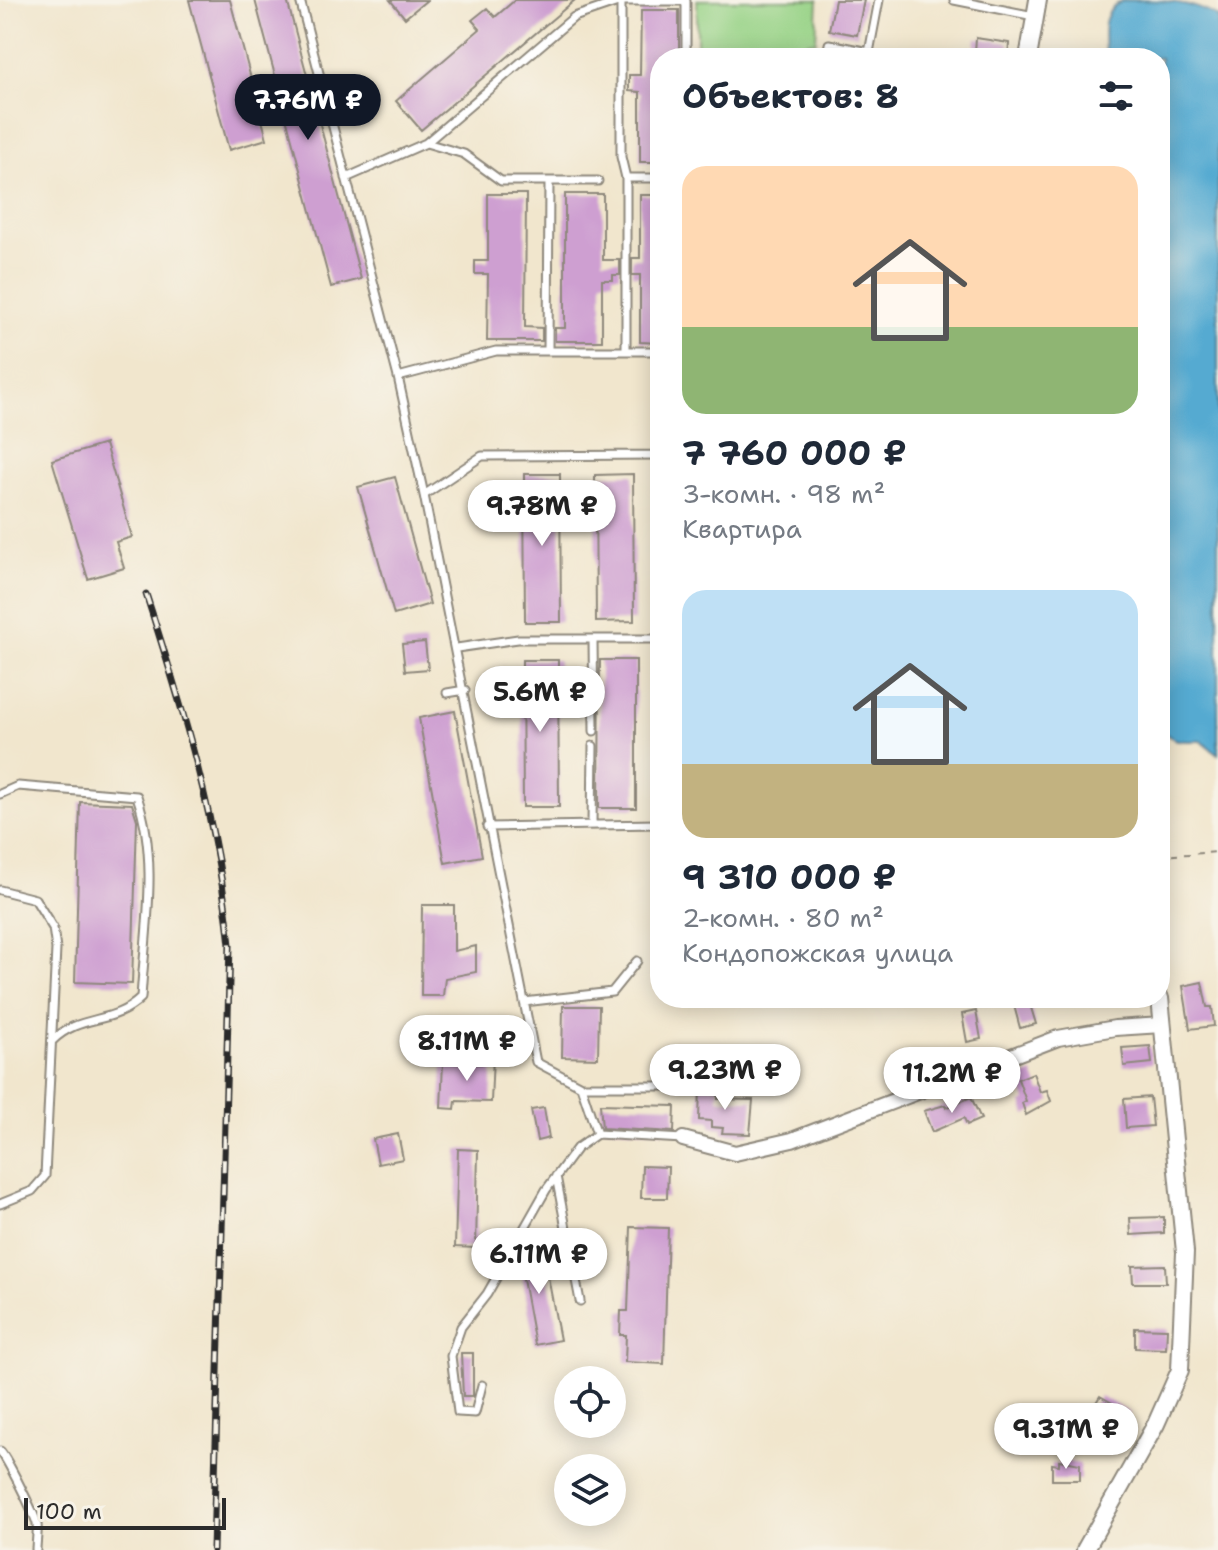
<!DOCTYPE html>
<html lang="ru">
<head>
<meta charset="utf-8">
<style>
	body { margin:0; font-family:"Shantell Sans",sans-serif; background:#f2f2f3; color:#1f2937; height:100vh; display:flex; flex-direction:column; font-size:30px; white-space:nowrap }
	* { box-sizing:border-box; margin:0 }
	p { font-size:26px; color:#747a83 }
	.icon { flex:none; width:44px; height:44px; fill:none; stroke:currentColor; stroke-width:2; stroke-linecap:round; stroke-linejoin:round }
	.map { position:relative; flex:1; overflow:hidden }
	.drawer { position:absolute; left:650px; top:48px; width:520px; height:960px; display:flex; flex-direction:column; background:#fff; border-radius:32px; box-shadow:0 4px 20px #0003 }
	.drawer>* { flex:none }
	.buttons { position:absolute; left:554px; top:1366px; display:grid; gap:16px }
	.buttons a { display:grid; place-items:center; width:72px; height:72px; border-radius:50%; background:#fff; box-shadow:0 4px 20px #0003; font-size:40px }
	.scale { position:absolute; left:24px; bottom:20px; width:202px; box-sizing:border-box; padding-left:8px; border:4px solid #2b2b2b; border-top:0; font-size:22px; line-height:28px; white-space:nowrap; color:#2b2b2b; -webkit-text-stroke:6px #f7f3e8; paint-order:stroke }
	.price { position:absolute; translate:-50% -68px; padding:0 18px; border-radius:28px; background:#fff; color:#222; font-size:26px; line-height:52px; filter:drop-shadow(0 2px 4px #0008) }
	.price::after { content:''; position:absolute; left:50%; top:48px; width:24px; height:18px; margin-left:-12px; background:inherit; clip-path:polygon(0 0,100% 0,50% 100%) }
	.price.active { background:#111827; color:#fff }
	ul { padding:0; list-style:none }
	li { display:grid; align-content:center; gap:16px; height:424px; padding:0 32px }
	li span { display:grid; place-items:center; height:248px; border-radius:24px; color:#555 }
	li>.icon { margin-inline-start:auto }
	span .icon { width:144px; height:144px; fill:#fffc; stroke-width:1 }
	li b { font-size:34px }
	h2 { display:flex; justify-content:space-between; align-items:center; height:96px; padding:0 32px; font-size:34px }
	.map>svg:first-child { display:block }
	.green { fill:#98d387; stroke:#627f59; stroke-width:2 }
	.water { fill:#54aad1; stroke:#406a7e; stroke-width:2 }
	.building { fill:#ce9fd1 }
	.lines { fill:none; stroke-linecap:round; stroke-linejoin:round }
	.service-casing { stroke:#8e887c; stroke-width:11 }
	.minor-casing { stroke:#8e887c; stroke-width:18 }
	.tertiary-casing { stroke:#8e887c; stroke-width:20 }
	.path { stroke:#8e887c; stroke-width:2; stroke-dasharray:6 6; stroke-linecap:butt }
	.service { stroke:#fff; stroke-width:7 }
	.minor { stroke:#fff; stroke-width:14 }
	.tertiary { stroke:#fff; stroke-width:16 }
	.rail-casing { stroke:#2b2b2b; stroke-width:7 }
	.rail { stroke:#f7f3e8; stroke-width:4; stroke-dasharray:12; stroke-linecap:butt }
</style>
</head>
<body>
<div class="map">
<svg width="1218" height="1550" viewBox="0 0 1218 1550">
	<rect width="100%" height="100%" fill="#f7f3e8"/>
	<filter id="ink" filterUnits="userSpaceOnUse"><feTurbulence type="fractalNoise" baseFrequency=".0125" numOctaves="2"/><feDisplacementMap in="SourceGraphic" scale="16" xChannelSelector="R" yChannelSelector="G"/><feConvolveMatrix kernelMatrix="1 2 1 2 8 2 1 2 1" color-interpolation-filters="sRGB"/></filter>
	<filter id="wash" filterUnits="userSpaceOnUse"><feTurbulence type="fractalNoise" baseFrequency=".006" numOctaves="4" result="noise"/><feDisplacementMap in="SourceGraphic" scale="32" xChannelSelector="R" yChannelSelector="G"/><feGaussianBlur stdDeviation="1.8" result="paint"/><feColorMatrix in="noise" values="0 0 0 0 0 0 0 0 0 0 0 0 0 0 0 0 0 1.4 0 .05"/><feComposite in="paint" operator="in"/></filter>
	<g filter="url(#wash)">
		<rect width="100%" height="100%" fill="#f1e6cd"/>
		<!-- green -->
		<path class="green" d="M697 0H818L816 41 806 42 803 58H697Z"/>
		<!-- water -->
		<path class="water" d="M1124 0C1158 0 1189 0 1218 17V754L1201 741C1183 741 1174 743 1160 729V58H1105C1105 34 1098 12 1124 0Z"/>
		<g id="blocks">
			<!-- building -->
			<path class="building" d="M189 0H230L267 139 229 150Z
				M255 0H287L361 279 331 287Z
				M390 0H427L405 18Z
				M515 0H575L421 130 396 101 480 29 472 20 487 8 495 17Z
				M835 0H864L857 35 829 30Z
				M641 10H679V58H660V159L653 162H640V92L629 91V75H640Z
				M976 38 1009 43 1008 57 975 52Z
				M488 194H526L525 327 542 328V341H487L488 274H475V261H488Z
				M565 194H603V260H620V275H613V280H602V341H555V328H565Z
				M640 195H660V343L640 342V275H632V258H640Z
				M105 444 132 537 116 542 124 568 88 579 52 460Z
				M524 474H560L561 622H525Z
				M633 474 634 621 596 622 595 475Z
				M395 477 430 604 394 615 358 487Z
				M425 642 428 669 405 671 402 644Z
				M522 660H558L559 807H523Z
				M600 660H636V808H599Z
				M455 711 482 856 445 863 419 718Z
				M80 802 132 804 137 820 132 984 75 982Z
				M422 905H454V951L476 946V972L445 978 443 996H421Z
				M1202 982 1207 1007H1212L1214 1026 1190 1029 1183 986Z
				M1012 998H1028L1036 1024 1020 1028Z
				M563 1006H599L598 1058 562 1057Z
				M976 1011 981 1039 967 1042 962 1014Z
				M1150 1046 1152 1063 1124 1066 1122 1048Z
				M481 1056H493L491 1102 456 1101 455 1109 441 1108 443 1063 481 1064Z
				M1033 1073 1040 1092 1047 1090 1051 1101 1026 1115 1022 1103 1026 1101 1018 1079Z
				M700 1086 719 1087 718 1099 753 1100 750 1134 722 1133 723 1128 711 1127V1121L699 1120Z
				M971 1097 981 1119 967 1125 964 1118 932 1132 924 1111 945 1105 946 1108Z
				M1150 1097 1153 1126 1126 1128 1124 1099Z
				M600 1104 675 1106 674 1132 602 1128Z
				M544 1108 549 1138 537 1141 531 1110Z
				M398 1134 403 1159 378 1164 373 1139Z
				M458 1149 478 1150 476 1248 455 1247Z
				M642 1166 668 1167 667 1198H641Z
				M1164 1217V1233L1131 1235 1130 1218Z
				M631 1227 668 1228 664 1364 625 1362 626 1335H620L621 1311H628Z
				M542 1245 560 1340 535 1345 518 1252Z
				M1165 1265 1166 1283H1133L1132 1266Z
				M1135 1328 1167 1329 1166 1349 1135 1348Z
				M461 1353H473V1396H463Z
				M1100 1396 1130 1413 1122 1427 1092 1409Z
				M1059 1460 1080 1464V1480H1052V1464L1059 1465Z"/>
		</g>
	</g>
	<g filter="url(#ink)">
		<use href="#blocks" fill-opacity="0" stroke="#8e887c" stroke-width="2"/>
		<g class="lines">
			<defs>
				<path id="service" d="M300 0 398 377 424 495 536 1062 581 1086
					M954 0 1034 16
					M827 58 829 44 869 52
					M868 58 879 0
					M426 143 464 154 501 181H598
					M346 178 426 143 574 17 621 1
					M626 178 621 157V1H686V58
					M548 351 549 181
					M626 351V178H660
					M398 377 496 351H660
					M424 495 482 456 659 455 660 452
					M593 639 594 731
					M457 648 518 639H660
					M447 693 465 690
					M0 794 18 786 137 796C159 860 145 931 141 998 112 1026 80 1013 52 1041
					M592 824 593 746
					M487 827 656 824
					M0 890 35 899 53 928 56 949 45 1176 32 1191 0 1204
					M524 1002 612 992 637 961
					M597 1134 581 1086H682
					M556 1176 580 1301
					M482 1385 475 1413 458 1412 451 1356 461 1327 487 1294 546 1190 577 1148 597 1134 683 1139
					M0 1451C7 1458 35 1515 37 1524 38 1532 36 1542 36 1550"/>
				<path id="minor" d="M683 1139 735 1153 792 1140 1058 1038 1115 1028 1162 1025"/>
				<path id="tertiary" d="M1028 58 1038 0
					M1085 1550 1156 1424 1180 1370 1185 1252 1160 998"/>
			</defs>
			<!-- service casing -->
			<use href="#service" class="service-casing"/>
			<!-- minor casing -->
			<use href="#minor" class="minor-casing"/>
			<!-- tertiary casing -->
			<use href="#tertiary" class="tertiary-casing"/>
			<!-- path -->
			<path class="path" d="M1160 856 1218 852"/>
			<!-- service -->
			<use href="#service" class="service"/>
			<!-- minor -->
			<use href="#minor" class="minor"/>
			<!-- tertiary -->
			<use href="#tertiary" class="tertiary"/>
			<defs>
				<path id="rail" d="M146 594C183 709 218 823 230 945L213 1550"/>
			</defs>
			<!-- rail casing -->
			<use href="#rail" class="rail-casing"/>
			<!-- rail -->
			<use href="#rail" class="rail"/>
		</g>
	</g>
</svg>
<div class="buttons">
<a><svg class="icon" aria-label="locate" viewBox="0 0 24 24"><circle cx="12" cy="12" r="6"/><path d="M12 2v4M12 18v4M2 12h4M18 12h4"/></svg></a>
<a><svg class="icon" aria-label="layers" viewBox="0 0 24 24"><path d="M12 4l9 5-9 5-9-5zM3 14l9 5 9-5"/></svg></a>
</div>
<div class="scale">100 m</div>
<b class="price active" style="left:308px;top:142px">7.76M ₽</b>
<b class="price" style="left:542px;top:548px">9.78M ₽</b>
<b class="price" style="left:540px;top:734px">5.6M ₽</b>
<b class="price" style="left:467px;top:1083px">8.11M ₽</b>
<b class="price" style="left:725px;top:1112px">9.23M ₽</b>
<b class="price" style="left:952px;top:1115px">11.2M ₽</b>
<b class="price" style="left:539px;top:1296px">6.11M ₽</b>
<b class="price" style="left:1066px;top:1471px">9.31M ₽</b>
<section class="drawer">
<h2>Объектов: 8<svg class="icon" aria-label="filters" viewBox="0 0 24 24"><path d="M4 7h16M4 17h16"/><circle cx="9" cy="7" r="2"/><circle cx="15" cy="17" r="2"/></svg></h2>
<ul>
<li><span style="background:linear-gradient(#ffd9b3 65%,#8fb573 0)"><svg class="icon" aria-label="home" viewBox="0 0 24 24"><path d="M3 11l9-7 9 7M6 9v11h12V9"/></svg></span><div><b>7 760 000 ₽</b><p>3-комн. · 98 m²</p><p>Квартира</p></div></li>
<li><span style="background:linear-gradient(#bfe0f5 70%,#c2b280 0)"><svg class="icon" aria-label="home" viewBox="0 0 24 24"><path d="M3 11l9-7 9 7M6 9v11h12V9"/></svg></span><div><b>9 310 000 ₽</b><p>2-комн. · 80 m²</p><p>Кондопожская улица</p></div></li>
</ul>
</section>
</div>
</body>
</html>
